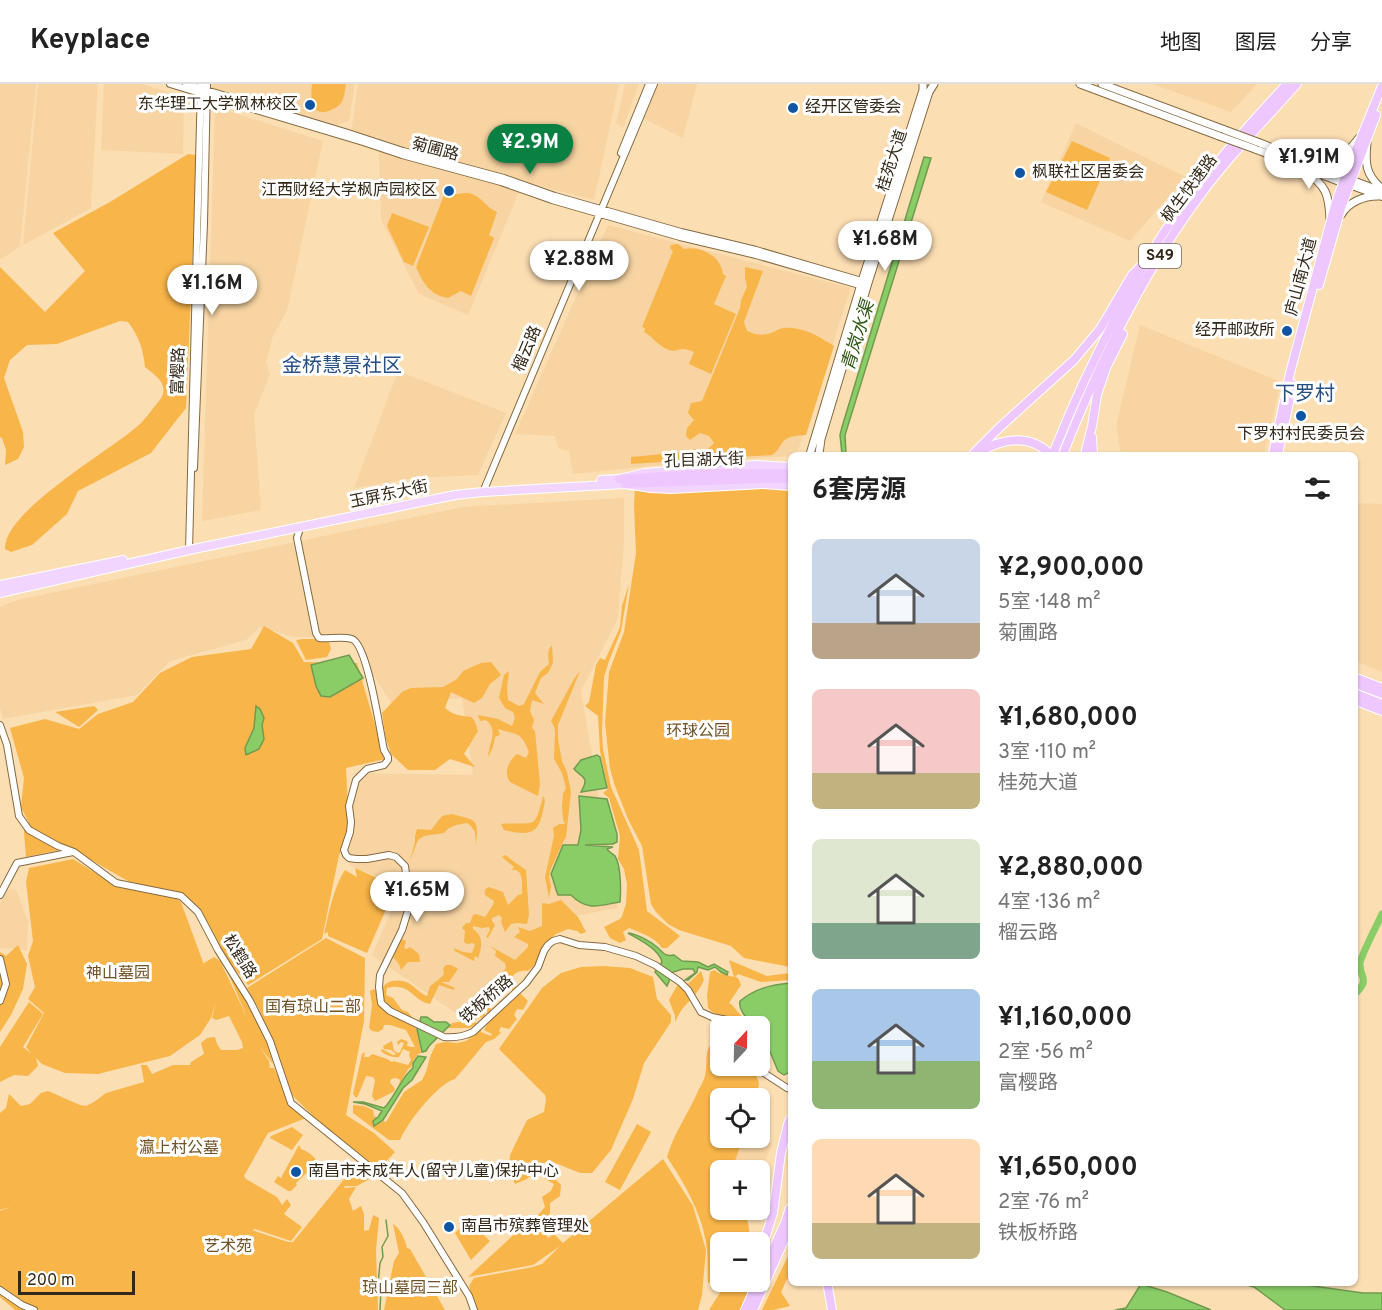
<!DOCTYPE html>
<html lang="zh">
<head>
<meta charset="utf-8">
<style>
	body { margin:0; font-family:Overpass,"Noto Sans SC",sans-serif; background:#f6f6f6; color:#222; height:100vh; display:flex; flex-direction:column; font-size:22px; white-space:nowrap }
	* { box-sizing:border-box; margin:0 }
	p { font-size:20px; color:#767676 }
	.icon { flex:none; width:33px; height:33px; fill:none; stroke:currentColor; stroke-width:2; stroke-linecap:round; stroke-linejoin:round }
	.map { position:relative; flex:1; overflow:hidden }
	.panel { position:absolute; left:788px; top:368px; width:570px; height:834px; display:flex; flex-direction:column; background:#fff; border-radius:9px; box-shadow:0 2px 4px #0004 }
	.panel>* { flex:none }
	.needle { width:39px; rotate:22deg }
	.controls { position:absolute; left:710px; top:932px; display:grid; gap:12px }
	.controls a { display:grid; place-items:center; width:60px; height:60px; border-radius:9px; background:#fff; box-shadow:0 2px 4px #0004; font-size:30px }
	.scale { position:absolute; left:18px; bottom:15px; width:117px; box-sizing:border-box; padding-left:6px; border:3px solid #332717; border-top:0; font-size:16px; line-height:21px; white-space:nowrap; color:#332717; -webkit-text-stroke:4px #fff; paint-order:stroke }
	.price { position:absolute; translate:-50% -51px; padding:0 14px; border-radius:21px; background:#fff; color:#222; font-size:20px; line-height:39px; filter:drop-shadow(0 2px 3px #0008) }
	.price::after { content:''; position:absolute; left:50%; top:36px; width:18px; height:14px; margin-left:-9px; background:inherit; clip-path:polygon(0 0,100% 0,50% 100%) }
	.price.on { background:#0b8043; color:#fff }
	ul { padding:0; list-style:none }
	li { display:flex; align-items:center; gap:18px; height:150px; padding:0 24px }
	li span { display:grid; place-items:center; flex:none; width:168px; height:120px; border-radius:9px; color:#555 }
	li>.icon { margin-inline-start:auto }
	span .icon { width:72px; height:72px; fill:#fffc; stroke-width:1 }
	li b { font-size:26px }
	h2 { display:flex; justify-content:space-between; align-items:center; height:72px; padding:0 24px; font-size:26px }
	header { display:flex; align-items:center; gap:36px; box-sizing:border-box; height:84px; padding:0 30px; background:#fff; border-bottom:2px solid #e0e0e0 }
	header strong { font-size:28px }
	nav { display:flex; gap:33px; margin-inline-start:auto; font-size:21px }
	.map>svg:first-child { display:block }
	.built { fill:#f7d4a2 }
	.green { fill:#f8b549 }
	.water { fill:#8acd67; stroke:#709b4f; stroke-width:1.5 }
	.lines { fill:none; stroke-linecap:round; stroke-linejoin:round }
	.stream { stroke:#709b4f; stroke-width:1.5 }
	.river { stroke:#8acd67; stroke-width:7 }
	.tertiary-casing { stroke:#846941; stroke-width:8 }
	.secondary-casing { stroke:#846941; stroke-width:9 }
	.primary-casing { stroke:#fff; stroke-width:10 }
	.trunk-casing { stroke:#fff; stroke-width:10 }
	.tertiary { stroke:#fff; stroke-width:6 }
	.secondary { stroke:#fff; stroke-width:7 }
	.primary { stroke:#f2d5fe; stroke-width:8 }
	.trunk { stroke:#eec7fe; stroke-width:8 }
	.secondary-bridge-casing { stroke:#846941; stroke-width:9; stroke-linecap:butt }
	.secondary-bridge { stroke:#fff; stroke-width:7 }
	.poi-dot { fill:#0f55a4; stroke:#fff; stroke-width:2 }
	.labels { text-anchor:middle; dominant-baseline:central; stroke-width:6; stroke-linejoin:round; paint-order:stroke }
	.shield { fill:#fff; stroke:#70685d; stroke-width:1.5 }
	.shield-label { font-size:15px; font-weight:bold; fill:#332717 }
	.poi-label { font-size:16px; fill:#332717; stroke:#fff; text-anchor:start }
	.street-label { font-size:16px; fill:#332717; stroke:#fff }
	.park-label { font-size:16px; fill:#6f5225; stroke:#fff }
	.water-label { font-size:18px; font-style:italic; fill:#2b550e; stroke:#fff }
	.quarter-label { font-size:20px; fill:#264f85; stroke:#fff }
</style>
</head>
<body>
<header>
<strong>Keyplace</strong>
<nav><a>地图</a><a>图层</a><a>分享</a></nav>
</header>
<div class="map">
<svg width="1382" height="1226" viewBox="0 0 1382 1226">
	<rect width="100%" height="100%" fill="#fcdeb3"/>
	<!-- built -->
	<path class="built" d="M0 0H36L20 162 0 176Z
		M38 0H98L91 124 23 161Z
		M104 0H142L184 13 183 70 101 66Z
		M212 0H355L349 37 337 41 213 4Z
		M358 0H619L594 116 523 98 468 231 419 210 381 136 378 50 375 56 351 49Z
		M625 0H639L623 44 616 39Z
		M658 0H697L683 54 643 34Z
		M1152 0H1257L1231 28Z
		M215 23 323 57 287 227 273 252 266 278 270 290 254 331 261 426 202 437Z
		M1076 39 1107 55 1186 93 1130 157 1041 118Z
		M608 141 851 204 797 370H790V372L681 379 573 390 569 367 558 364 555 352 515 350Z
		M1140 241 1281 298 1264 370H1121L1116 342Z
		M398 287 506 329 478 391 414 394 354 404Z
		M624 414V457L618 534 581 607 618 824 560 835 463 934 372 871 398 812 397 801 349 781 355 689 473 691 462 614 392 620 349 553H294L260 543 246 556 170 577 137 611 3 635 0 624V523L17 516 463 423Z
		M1355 419 1382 420V588L1355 577Z
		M16 805 28 837 27 866 0 864V820L8 806Z
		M742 1053H757L772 1060 759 1091V1086H729Z"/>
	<!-- green -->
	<path class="green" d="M312 0H346C345 5 345 10 343 15 341 20 338 23 333 25 312 36 310 15 312 0Z
		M1072 57 1110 74 1087 126 1046 108Z
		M188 70 197 71 186 324 151 369 78 407 67 430 32 461 11 468 5 465C3 427 112 366 140 340 145 335 150 328 155 322 160 316 165 311 163 303 162 295 151 288 145 283 143 265 139 252 128 238L120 237 57 260 27 261 10 276 4 294 23 348 24 363 18 375 5 381 6 366 2 354 0 353V183L45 228 85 187 53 149 110 118Z
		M446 106C449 107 452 109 455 110 462 110 467 107 474 111 484 116 486 123 497 128L489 151 494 154 471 212 461 207 448 214C430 211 423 199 416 183Z
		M392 129 429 143 413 182 404 178 387 142Z
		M678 160 684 165C700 161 721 172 723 190L726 192 714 220 736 230 711 290 689 280 694 268C691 267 686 265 684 265 678 265 675 268 669 266 658 262 653 253 644 248L645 244 642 243 673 167 670 164 671 161Z
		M745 183 763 187 744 238 747 247C756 251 762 252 771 249 776 247 780 244 784 244 802 242 820 253 834 262L806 351C797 352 788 351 782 359 778 365 778 367 772 371L631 380V373L684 368 695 365 706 367 714 359 709 352 700 349 690 356 686 352 687 344 694 336 688 329 691 319 702 317 740 224 741 216 747 203 745 194Z
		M767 401 790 407V883L744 874 731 862 679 846 668 840 656 828 651 820 642 762 628 735 615 702 610 685 605 639 609 588 624 548 636 469 634 421 635 405Z
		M629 500 621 547 609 577 604 593 602 647 603 665 611 703 639 766 647 827 680 852 667 864H662C655 853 641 849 629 844L623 848 626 856 620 859 610 854 604 843 620 835 622 832 626 820 627 800 624 785 618 775 620 752 609 714 603 709 608 705 600 667 598 632 585 622 589 618 596 581 600 574 605 576 620 543 622 522Z
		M264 542 293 559 304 578 357 579 385 675 346 684 349 746 339 771 322 855 248 901 221 868 185 812 128 797 70 764 26 773 23 736 29 739 21 723 24 694 10 644 45 635 79 645 98 630 133 618 160 589 192 573 251 565Z
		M303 555H317L329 558 331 565 327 573 306 576 296 556Z
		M552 561 553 579 548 589 541 594 535 609 544 620 532 616 530 627 534 636 532 644 535 647 540 700 538 712 510 698C503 689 509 676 517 670L526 674 529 668C521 647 517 651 498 645L500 651 495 653 493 663 488 673C489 658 499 647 486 636L480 637 478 631 498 635 512 642 515 634 513 628 505 624 499 614 504 591 509 587 507 604 508 616 519 622 524 620 540 588 549 580C548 574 547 566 552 561Z
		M491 578 501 591 490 600 482 614 474 619 451 608 445 624C446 625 453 630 455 630 471 636 472 626 478 647L464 670 475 683 450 675 435 686H408L391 670 386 655 382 629 402 608 411 604 443 603 457 595 463 587 481 579Z
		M580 587 558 641V655L562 677 567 688 571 708 566 753 563 758 550 787 549 792 551 802 549 814 545 793 554 752 553 744 559 740H565L563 736 562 722 563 710 566 704 562 689 554 675 555 648 554 642 551 637 574 595Z
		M94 622 98 626 79 643 55 628Z
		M543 712 545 716C540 746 537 754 504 746L501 740C508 738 532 742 535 736 538 733 542 717 543 712Z
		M452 730C476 737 479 733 476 761L475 748 471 742 467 739 456 741 449 744 444 749 424 752 418 756 410 777 415 758V752L417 745 431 746 442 732Z
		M505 771 526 786 529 831 527 840 517 839 511 840 505 848 501 838 502 834 499 831 492 834V837L495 841 488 854 486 853 490 846 489 843 482 844 473 842V845C484 852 482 864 478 874L475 872 474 874 475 877 472 876 455 867 454 864 463 868 472 869 475 861 473 859 467 860 464 858 465 847 462 844 466 839H470L473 831 476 830 485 833 493 821 494 817 485 811C484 806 485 805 489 803L503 808 508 821 518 811 522 810V796L520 789 516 786H512L514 783 502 773Z
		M73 775 120 804 155 807 171 811 181 818 204 881V879L214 873 220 877 243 925 246 934 244 926 225 882 249 917 266 955 273 980 259 962 269 977 270 984H274L285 1007 287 1017 306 1034 268 1049 244 1092 246 1095 277 1113 282 1121 287 1115 291 1121 284 1130 302 1143 291 1157 255 1145 252 1146 288 1158H293L359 1077 378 1093 375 1092 357 1102H345L344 1104 356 1103 349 1115 353 1127 361 1122 364 1130V1147L369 1146 373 1131 379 1134 376 1166 378 1226H15L0 1213V1127L11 1123 0 1126V1029L6 1024 9 1010 21 1022 30 1020 41 1009 48 1007 80 1021 86 1022 94 1018 106 1009 144 998 141 981H147L152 990 173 981H190L191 978 204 970 201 959 207 954 215 953 217 960 221 966H237L243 964 242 958 229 932 216 936 212 934 216 918 211 934 200 951 170 972 98 990 65 989 42 980 36 974 38 982 28 992 14 991 0 998V963L29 918 43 930 23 963 31 969 26 963 44 929 28 915 35 903 28 872 33 857 26 798 29 784Z
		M355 784 395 802 394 813 391 814 367 869 328 852V848L324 850C329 829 333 804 345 786L357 793Z
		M458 792 457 804 453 823 445 828 442 815 443 799Z
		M561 816 578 833 586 848 581 850 577 847 568 845 556 850 541 866 538 877 528 887C523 886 511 888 512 896 513 899 515 901 516 903L513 906 504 905 490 923 491 926 488 930 487 927 484 928 486 932 472 937 477 939 470 944H448L452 939 459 938 473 931 479 922 485 919 491 909 497 904 509 899 497 896V894L506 884 505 879 495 872 496 867 490 862 515 876 528 863V860L514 853 520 848 518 843 530 847 542 842V819L549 820Z
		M326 854 365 874 364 937 346 1031 374 1049 395 1068 379 1085 320 1039 292 1011 259 925 247 904Z
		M402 855 406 857 404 864 407 865 410 863 419 870 420 878H408L401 886 399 880 393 873Z
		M18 861 27 880 23 905 11 931 0 948V868L6 872Z
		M729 876 767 892 790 889V896L761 898 738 890 735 893 738 894 741 901 729 919 732 921 750 942C742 942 739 938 731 935 722 932 715 932 708 924L707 912 710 888 714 886 719 889 734 893Z
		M446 881H451L458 885 449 898H441L455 904 454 906 439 901 430 920C412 917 411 898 387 904L386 911 393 914 402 926 408 928 416 938 391 925 383 918C383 914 382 911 382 908 383 896 397 895 406 898 414 901 419 909 427 912L430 902C435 898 440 895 444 890L443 884Z
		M604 882 630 884 653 893 657 915 671 931V938L644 979 633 1015 611 1066 592 1089H580L553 1078H546L542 1080 527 1095 515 1100 509 1085 510 1071 527 1036 544 1028 546 1015 545 1011 499 965 542 904 561 889 581 883Z
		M701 887 704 896C698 909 692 914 683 924 680 928 677 934 675 938V932L669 916 681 895 688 900Z
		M374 905 377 908 379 918 416 942 421 969 418 970 413 977 411 984H409L398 1003 400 997 399 995 395 994 391 995 390 998 395 1005 393 1008 375 1017 372 1012 375 996 373 993 366 992 358 1012 356 1014 353 1010 362 970 365 968 364 973H369L372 970 387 975 392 978 393 977 408 981 411 976 409 971 410 968 403 965 399 973C394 974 385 971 381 967L382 965 393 971 396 970 391 966 384 965 383 962 392 957 394 967 398 969 400 968 404 959 401 958 398 961 397 958 401 955 407 957 408 960 406 961 411 963H415L406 946 390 941H384L383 945 378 948 372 947 369 944 372 921 370 907Z
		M520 909 528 917 523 926 517 925 514 931 517 935 509 945 501 943 499 947 501 949 494 955 486 958 455 995C437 1000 407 1039 400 1056H389L353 1029V1021L364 1022 373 1026 374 1032 386 1038 404 1008 422 996 426 988 430 973 436 960 445 958 457 959 466 957 481 945V948L491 952 492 950 484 946 487 940Z
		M720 951V981H752L759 999 757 1014H720V1053H743L732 1086H720V1125H740C750 1135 749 1145 750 1158H720V1195L708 1199C707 1188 708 1177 707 1166 704 1133 685 1100 667 1073 674 1048 689 1029 699 1005 701 1001 704 997 705 992 709 973 701 966 720 951Z
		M637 1040 651 1048 620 1106 605 1098Z
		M292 1043 303 1051 292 1066 270 1054 271 1052Z
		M299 1061 301 1065C306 1067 316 1072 317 1079L296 1099 297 1101 291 1107H288L274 1098 278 1092 281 1094 282 1092Z
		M663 1075 693 1122 706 1166 702 1211 698 1226H476L469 1202 474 1194 533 1183 542 1180 560 1162 533 1181 468 1193 534 1132 548 1154 554 1150 563 1159Z
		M547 1086 561 1101 560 1112 550 1119V1129L547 1134 551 1141 548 1146 538 1131 545 1123 542 1113 551 1107 554 1100 545 1095 543 1090Z
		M468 1136 490 1157 471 1176 455 1149Z
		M393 1140C400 1144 405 1155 407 1164L410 1165 445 1226H384L394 1177 399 1169Z
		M790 1168V1197L787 1195 781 1208 790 1222 773 1226H762Z
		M722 1197H751L741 1226H709L723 1204Z"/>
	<!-- water -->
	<path class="water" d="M924 73 931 74 845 351 846 370H842L840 351 842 343Z
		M349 571 363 594 330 613 321 612 316 602 311 581Z
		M256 622 260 625 264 634 262 641 264 655 259 665 246 671 245 664 254 644Z
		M597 671 600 673 607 704 581 708C590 692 582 694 574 685L581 676Z
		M579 712 607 715 617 750V758L613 760 585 761 613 763 607 765C607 766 614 771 615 772 621 781 621 806 620 818 600 821 588 828 571 811H558C555 804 554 797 551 790L563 761H578L581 746Z
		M628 849C637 850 650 857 657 863 663 868 664 873 674 871L682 877 698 878 708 883 714 880 728 888 727 891 721 888 715 883 708 886 698 883 697 888 688 896H685L695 889 693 885H683L673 888 667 902 655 888 662 878C659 865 640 856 628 849Z
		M790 899V988L784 991 778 987 771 970 759 950V942H754C748 935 738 927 740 917 756 904 771 901 790 899Z
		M421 933H427L434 938H446L450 941 429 962 426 967 422 968 417 945 421 938 420 936Z
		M418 972 426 973 412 996 403 1004 383 1036 374 1042 373 1037 378 1033 382 1027 365 1020 353 1018H363L384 1024C395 1013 402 992 413 984V979Z
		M1240 1199H1292L1363 1209H1382V1226H1285L1254 1203Z
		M1141 1200 1167 1208 1211 1226H1115L1126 1224Z"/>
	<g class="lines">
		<!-- stream -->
		<path class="stream" d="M380 1226 381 1204 378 1200 380 1179 383 1173 382 1163 388 1152 386 1136"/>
		<!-- river -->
		<path class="river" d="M1354 911C1371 895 1360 895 1360 880 1360 873 1378 839 1382 830"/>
		<defs>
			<path id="tertiary" d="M170 0 363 58 402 71 501 98 552 116 680 153 756 171 863 202
				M186 0 345 48 403 67 504 94 555 112 681 148 756 166 865 198
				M621 69 649 0
				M1350 95 1382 107
				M1349 101 1382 113
				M194 384 204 139 207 0
				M483 408 654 0
				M300 444 297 454 316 549 319 554C329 555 342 552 352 555 368 561 380 648 384 666L388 673V676L384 681 367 685 356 696 349 722 351 738 350 748 344 766 346 771 349 774 356 775H367L389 771 396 773 405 782 410 820 402 846 380 891 379 903 381 919 390 927 444 953C455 954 463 953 473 948L526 899 538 883 544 867 548 861 553 857 560 855 579 861 605 863 636 872 655 881 680 898 688 906 701 928 712 933 727 936 737 942
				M189 466 201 0
				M0 641 7 661 19 732 29 746 58 762 74 768 116 799 181 812 198 828 218 866 250 917 270 957 291 1019 402 1109 423 1138 469 1212 474 1226
				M0 811 17 779 73 768
				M0 875 6 900 0 917
				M759 981 761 987 787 1004
				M0 1206 22 1221 34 1226"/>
			<path id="secondary" d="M1080 0 1219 52
				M1102 0 1225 46
				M1260 59 1348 94
				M1367 59C1365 79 1365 90 1382 105
				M1255 65 1346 100
				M1308 76C1336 79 1342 76 1359 54
				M1304 87C1326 101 1329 110 1330 135
				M1341 131C1348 118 1364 112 1378 112
				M810 370 862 197 923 6V0
				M819 370 821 355 868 199 929 8 934 0"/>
			<path id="primary" d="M601 396 619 395 644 389 707 384 756 381 790 383
				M0 501 123 476
				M0 509 189 466 455 411 483 408 625 400 651 404 671 405 763 400 790 402"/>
			<path id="trunk" d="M1319 201 1342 121 1376 31
				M1092 353 1093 370
				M980 368C1003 354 1030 350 1050 370
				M973 370 1000 343 1074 276 1100 245 1132 191 1140 183
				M1053 370C1073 319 1096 270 1122 222 1136 196 1149 171 1165 147 1201 95 1244 46 1287 0
				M1063 370C1098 282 1142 190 1199 113 1228 73 1264 37 1297 0
				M1085 370 1092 342 1097 311 1106 284 1123 250
				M1273 370 1290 289 1335 121 1345 93 1382 2
				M1278 370 1293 300
				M619 395 708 389H790
				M625 400 761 395H790
				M1354 593 1382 604
				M1354 599 1382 610
				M1354 609 1382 620
				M1354 616 1382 627
				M759 1174 773 1129 781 1069 788 1040 790 1035
				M759 1196 785 1139 790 1124
				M827 1198 832 1226
				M745 1226 758 1197
				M753 1226 790 1143"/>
		</defs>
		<!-- tertiary casing -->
		<use href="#tertiary" class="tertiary-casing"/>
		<!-- secondary casing -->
		<use href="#secondary" class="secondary-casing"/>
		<!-- primary casing -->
		<use href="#primary" class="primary-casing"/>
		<!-- trunk casing -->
		<use href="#trunk" class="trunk-casing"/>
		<!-- tertiary -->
		<use href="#tertiary" class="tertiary"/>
		<!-- secondary -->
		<use href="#secondary" class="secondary"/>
		<!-- primary -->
		<use href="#primary" class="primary"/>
		<!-- trunk -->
		<use href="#trunk" class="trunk"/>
		<defs>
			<path id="secondary-bridge" d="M1225 46 1260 59
				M1219 52 1255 65"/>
		</defs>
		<!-- secondary-bridge casing -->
		<use href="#secondary-bridge" class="secondary-bridge-casing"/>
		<!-- secondary-bridge -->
		<use href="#secondary-bridge" class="secondary-bridge"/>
	</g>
	<!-- markers -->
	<g class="poi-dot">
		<circle cx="310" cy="21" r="6"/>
		<circle cx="793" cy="24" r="6"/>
		<circle cx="1020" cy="89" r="6"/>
		<circle cx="449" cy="107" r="6"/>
		<circle cx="1287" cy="247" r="6"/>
		<circle cx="1301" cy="332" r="6"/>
		<circle cx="296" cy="1088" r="6"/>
		<circle cx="449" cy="1143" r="6"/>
	</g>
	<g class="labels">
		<!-- shield labels -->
		<rect class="shield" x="1139" y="160" width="42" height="24" rx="4.5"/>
		<g class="shield-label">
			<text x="1160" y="172">S49</text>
		</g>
		<!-- poi labels -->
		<g class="poi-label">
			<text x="298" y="21" text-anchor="end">东华理工大学枫林校区</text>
			<text x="805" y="24">经开区管委会</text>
			<text x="1032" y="89">枫联社区居委会</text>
			<text x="437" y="107" text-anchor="end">江西财经大学枫庐园校区</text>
			<text x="1275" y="247" text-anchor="end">经开邮政所</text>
			<text x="1301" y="351" text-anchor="middle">下罗村村民委员会</text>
			<text x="308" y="1088">南昌市未成年人(留守儿童)保护中心</text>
			<text x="461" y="1143">南昌市殡葬管理处</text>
		</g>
		<!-- street labels -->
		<g class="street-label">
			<text transform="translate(435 66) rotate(15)">菊圃路</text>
			<text transform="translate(893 77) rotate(-72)">桂苑大道</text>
			<text transform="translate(1190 105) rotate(-53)">枫生快速路</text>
			<text transform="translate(1302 193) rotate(-75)">庐山南大道</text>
			<text transform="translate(528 265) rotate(-67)">榴云路</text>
			<text transform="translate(179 287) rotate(-88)">富樱路</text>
			<text transform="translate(704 377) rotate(-2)">孔目湖大街</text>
			<text transform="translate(389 411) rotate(-12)">玉屏东大街</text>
			<text transform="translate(239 873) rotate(58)">松鹤路</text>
			<text transform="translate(487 916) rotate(-41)">铁板桥路</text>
		</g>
		<!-- park labels -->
		<g class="park-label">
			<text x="698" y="648">环球公园</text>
			<text x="118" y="890">神山墓园</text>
			<text x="313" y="924">国有琼山二部</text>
			<text x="179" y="1065">瀛上村公墓</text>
			<text x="228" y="1163">艺术苑</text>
			<text x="410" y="1205">琼山墓园三部</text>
		</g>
		<!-- water labels -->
		<g class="water-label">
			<text transform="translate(859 252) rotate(-73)">青岚水渠</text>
		</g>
		<!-- quarter labels -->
		<g class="quarter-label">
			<text x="342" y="283">金桥慧景社区</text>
			<text x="1305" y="311">下罗村</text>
		</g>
	</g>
</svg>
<div class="controls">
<a><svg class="needle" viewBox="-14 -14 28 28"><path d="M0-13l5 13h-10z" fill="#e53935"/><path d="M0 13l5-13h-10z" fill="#767676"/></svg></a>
<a><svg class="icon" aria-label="locate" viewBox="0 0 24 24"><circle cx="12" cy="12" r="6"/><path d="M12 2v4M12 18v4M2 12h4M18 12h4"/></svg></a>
<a>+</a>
<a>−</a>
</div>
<div class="scale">200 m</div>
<b class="price on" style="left:530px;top:91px">¥2.9M</b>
<b class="price" style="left:1309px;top:106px">¥1.91M</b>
<b class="price" style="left:885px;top:188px">¥1.68M</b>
<b class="price" style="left:579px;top:208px">¥2.88M</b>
<b class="price" style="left:212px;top:232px">¥1.16M</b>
<b class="price" style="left:417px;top:839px">¥1.65M</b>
<section class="panel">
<h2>6套房源<svg class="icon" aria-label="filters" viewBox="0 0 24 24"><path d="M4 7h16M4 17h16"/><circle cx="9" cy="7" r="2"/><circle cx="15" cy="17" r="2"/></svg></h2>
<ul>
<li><span style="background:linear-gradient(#c9d6e8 70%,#b9a48a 0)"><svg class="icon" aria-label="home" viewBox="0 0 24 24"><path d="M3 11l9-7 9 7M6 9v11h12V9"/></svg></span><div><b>¥2,900,000</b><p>5室 · 148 m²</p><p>菊圃路</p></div></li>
<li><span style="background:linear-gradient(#f6c9c9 70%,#c2b280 0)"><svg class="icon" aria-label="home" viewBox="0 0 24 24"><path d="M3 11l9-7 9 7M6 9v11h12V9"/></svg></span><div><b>¥1,680,000</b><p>3室 · 110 m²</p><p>桂苑大道</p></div></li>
<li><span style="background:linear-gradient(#dfe7d0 70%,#7fa58c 0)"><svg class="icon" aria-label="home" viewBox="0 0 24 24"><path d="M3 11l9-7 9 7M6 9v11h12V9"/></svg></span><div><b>¥2,880,000</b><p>4室 · 136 m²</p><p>榴云路</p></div></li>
<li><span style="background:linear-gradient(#a9c7e8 60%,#8fb573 0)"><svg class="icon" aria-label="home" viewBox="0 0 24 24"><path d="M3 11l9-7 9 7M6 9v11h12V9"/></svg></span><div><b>¥1,160,000</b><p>2室 · 56 m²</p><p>富樱路</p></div></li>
<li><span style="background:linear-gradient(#ffd9b3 70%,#c2b280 0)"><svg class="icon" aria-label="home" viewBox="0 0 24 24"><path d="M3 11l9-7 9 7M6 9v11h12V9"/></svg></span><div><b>¥1,650,000</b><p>2室 · 76 m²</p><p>铁板桥路</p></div></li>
</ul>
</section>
</div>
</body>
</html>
